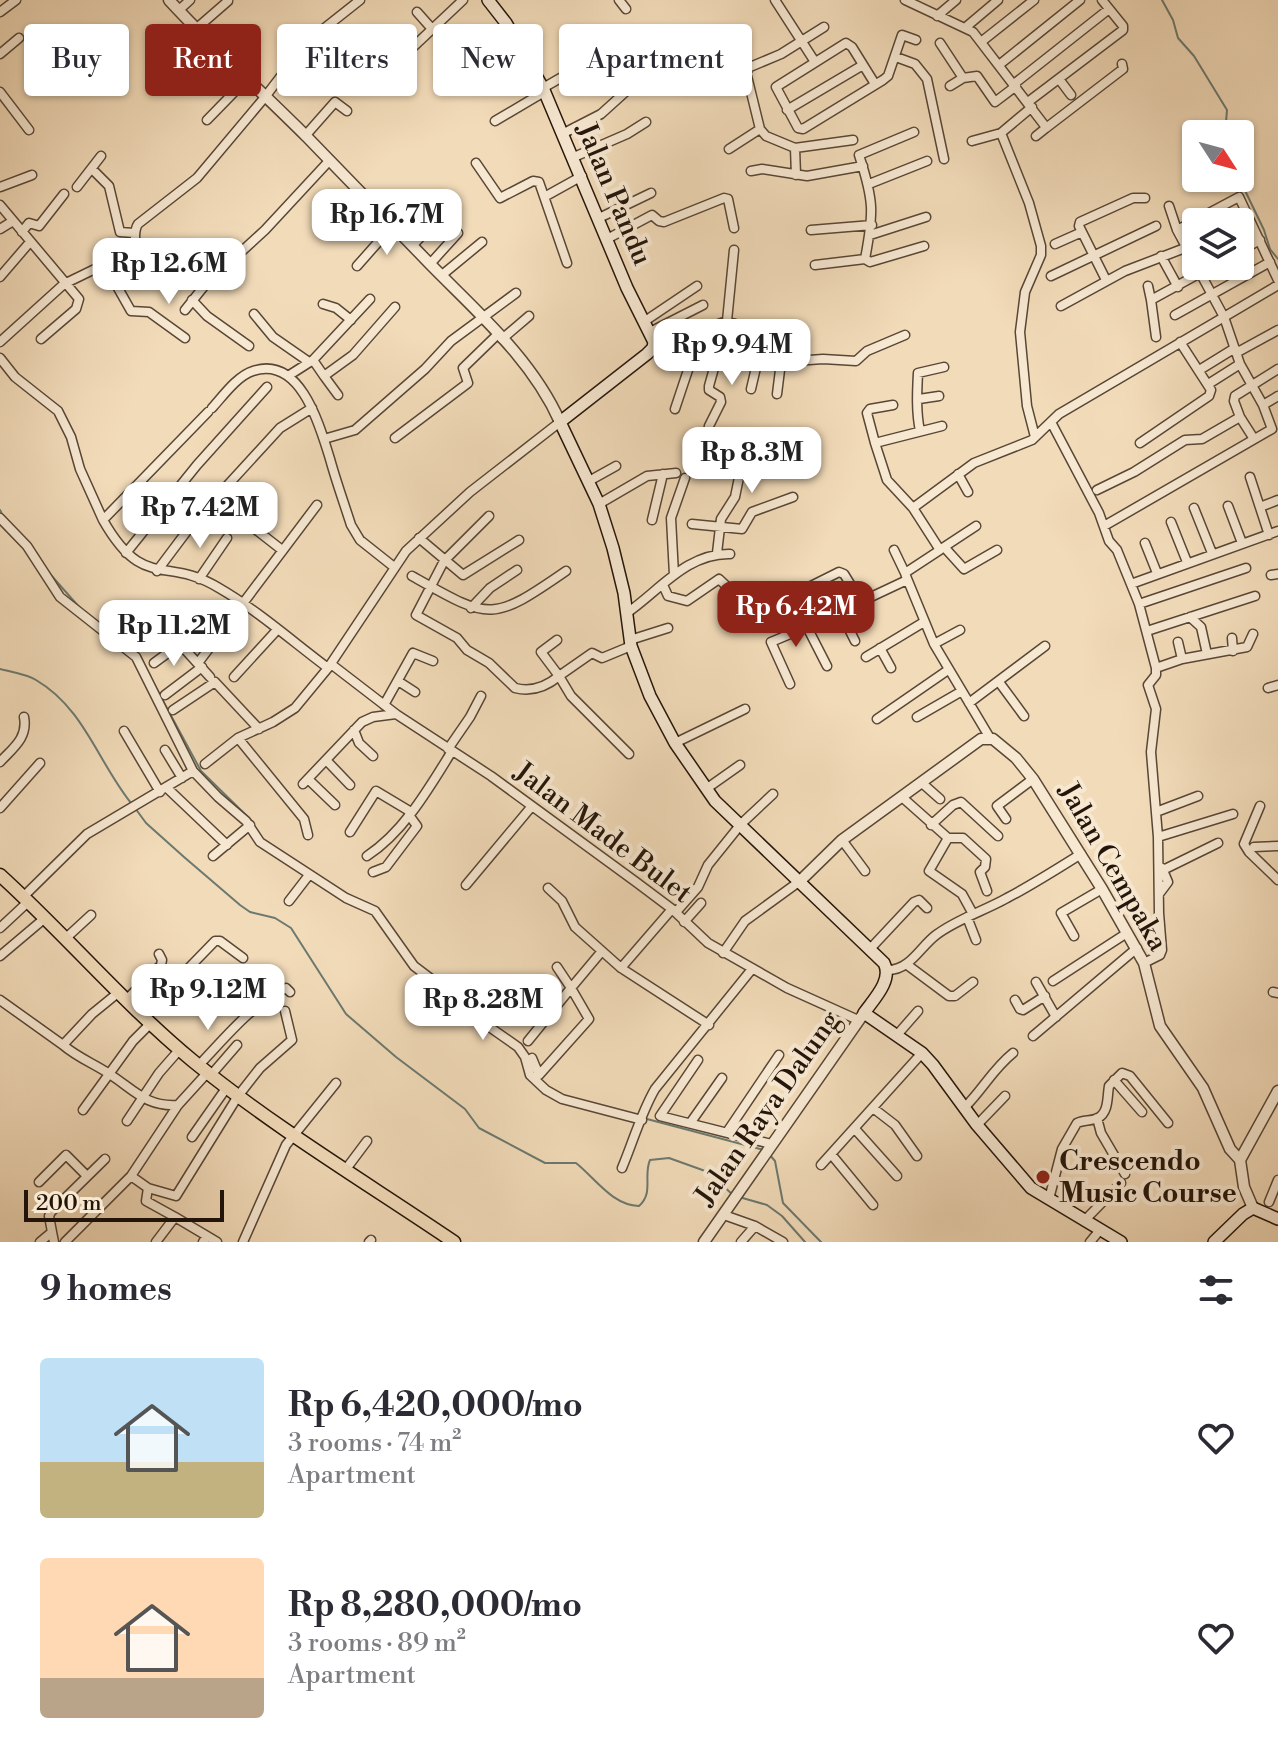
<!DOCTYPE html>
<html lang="en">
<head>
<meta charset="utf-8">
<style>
	body { margin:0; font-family:"Libre Bodoni",serif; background:#f2f2f3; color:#2b2b33; height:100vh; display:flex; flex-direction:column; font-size:30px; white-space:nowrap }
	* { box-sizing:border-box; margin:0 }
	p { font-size:26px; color:#7c7c81 }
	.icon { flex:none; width:44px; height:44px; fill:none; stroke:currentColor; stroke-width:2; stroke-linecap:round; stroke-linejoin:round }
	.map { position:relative; height:1242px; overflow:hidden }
	.sheet { display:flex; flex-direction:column; background:#fff; flex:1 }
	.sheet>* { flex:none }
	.guide { position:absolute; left:24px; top:24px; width:800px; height:72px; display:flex; gap:16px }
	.needle { width:52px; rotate:126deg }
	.tools { position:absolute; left:1182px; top:120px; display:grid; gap:16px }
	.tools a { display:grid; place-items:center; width:72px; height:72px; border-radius:8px; background:#fff; box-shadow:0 2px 6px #0004; font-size:40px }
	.scale { position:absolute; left:24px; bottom:20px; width:200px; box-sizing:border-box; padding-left:8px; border:4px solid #24150a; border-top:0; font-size:22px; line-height:28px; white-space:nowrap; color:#24150a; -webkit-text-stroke:6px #f7e8d2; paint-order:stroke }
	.price { position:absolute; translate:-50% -68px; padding:0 18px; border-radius:16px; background:#fff; color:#222; font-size:26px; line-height:52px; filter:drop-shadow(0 2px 4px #0008) }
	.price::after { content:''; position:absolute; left:50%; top:48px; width:24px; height:18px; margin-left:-12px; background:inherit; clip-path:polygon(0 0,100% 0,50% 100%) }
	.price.selected { background:#8f2418; color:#fff }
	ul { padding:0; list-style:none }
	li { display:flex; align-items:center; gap:24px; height:200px; padding:0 40px }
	li span { display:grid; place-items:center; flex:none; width:224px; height:160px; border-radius:8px; color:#555 }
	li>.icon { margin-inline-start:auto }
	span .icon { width:96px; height:96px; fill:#fffc; stroke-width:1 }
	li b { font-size:34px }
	h2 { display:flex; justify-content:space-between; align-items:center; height:96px; padding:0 40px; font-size:34px }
	.chip { padding:0 28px; border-radius:8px; background:#fff; box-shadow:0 2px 6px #0004; font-size:28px; line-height:72px }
	.chip.selected { background:#8f2418; color:#fff }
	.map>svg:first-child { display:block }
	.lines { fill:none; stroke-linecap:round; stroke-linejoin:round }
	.stream { stroke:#6b796f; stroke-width:2 }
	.minor-casing { stroke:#584636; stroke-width:11 }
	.tertiary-casing { stroke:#584636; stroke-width:13 }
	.secondary-casing { stroke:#24150a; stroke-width:14 }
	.primary-casing { stroke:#24150a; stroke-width:15 }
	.minor { stroke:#f7e8d2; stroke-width:8 }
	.tertiary { stroke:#f7e8d2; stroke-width:10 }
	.secondary { stroke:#f7e8d2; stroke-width:11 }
	.primary { stroke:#f2dbb9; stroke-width:12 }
	.poi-dot { fill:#8f2418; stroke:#f7e8d2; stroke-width:3 }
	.labels { text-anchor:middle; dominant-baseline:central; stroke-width:8; stroke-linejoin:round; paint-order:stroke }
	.street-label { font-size:28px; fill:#24150a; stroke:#f7e8d2 }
	.poi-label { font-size:28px; font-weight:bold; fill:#24150a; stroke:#f7e8d2; text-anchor:start }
</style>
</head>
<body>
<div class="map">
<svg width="1278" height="1242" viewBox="0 0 1278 1242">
	<rect width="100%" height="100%" fill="#f2dbb9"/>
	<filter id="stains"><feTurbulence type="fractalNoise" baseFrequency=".0025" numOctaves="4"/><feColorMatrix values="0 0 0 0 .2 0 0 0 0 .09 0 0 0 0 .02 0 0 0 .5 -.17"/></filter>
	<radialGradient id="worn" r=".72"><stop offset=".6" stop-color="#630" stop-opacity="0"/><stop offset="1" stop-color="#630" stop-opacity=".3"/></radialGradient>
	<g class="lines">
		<!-- stream -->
		<path class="stream" d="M1162 0 1173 20 1178 38 1194 56 1227 110 1225 134
			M1239 178 1264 230 1270 249 1278 259
			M0 510 3 516
			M32 547 44 565
			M50 574 80 608
			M113 634 136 653
			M0 669C11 672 26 674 36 680 84 708 98 762 131 803
			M149 675 201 771 251 820 256 829
			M135 808 146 823 184 857 240 905 250 912 275 918 291 928 346 1014 396 1057 465 1109 479 1128 545 1163H576C596 1179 612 1205 639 1206 654 1193 643 1176 650 1160L669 1158 708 1172 733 1195
			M317 875 328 882
			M647 1119 764 1150
			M769 1154 775 1161 783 1203 821 1242
			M739 1197 767 1205 782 1216 805 1242"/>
		<defs>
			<path id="minor" d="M619 0 626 9
				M775 0 815 62
				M905 0 973 32 1045 126 1046 128 1036 136
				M179 10 190 0
				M0 12 16 0
				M417 12 433 30
				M937 16 956 0
				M966 27 998 0
				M197 28 228 1
				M401 41 411 49 463 0
				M981 42 1034 0
				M940 43 963 78
				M0 54 19 38
				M896 57 915 64 927 79 944 159
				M999 65 1080 0
				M1059 79 1071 95
				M875 84 852 47 846 43 776 87 798 128 803 129 883 80 888 76 902 35 916 40
				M1014 84 1109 9
				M950 86 963 78 977 76 995 102 1016 86
				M543 88 576 69 602 47
				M0 92 29 130
				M1028 102 1123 30V26L1102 0
				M787 110 863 65
				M207 120 246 80
				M495 121 544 92
				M1046 128 1123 69 1122 64
				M914 132 859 155C874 201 874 212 865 259L870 262 924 246
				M564 133 601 114 632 86
				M1001 133 1029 203 1041 246V255L1025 292 1020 332 1027 406 1035 437
				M305 136 335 102 347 111
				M972 141 1001 133 1032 107
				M795 148 766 136 760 129 746 72 750 67 781 54 824 27
				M795 148 853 140
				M795 148 796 175
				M729 149 760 129
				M574 157 627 134 646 122
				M476 163 500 198 533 181 539 182 567 263
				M92 169 109 186 120 232 134 233
				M751 171 762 169 807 176 863 166
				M869 184 927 161
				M0 187 32 175
				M77 187 101 156
				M546 196 582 176
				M0 205 79 299 76 309 41 339
				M1169 206 1177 230
				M599 218 651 193
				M0 229 13 221
				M811 230 872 225
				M22 232 29 223 39 226 64 194
				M870 235 926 217
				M607 239 652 215 659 221 664 222 724 198 728 199 734 228
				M1055 244 1082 232
				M413 245 436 221
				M1240 251 1260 240
				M1161 256 1178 287
				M430 264 458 233
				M105 265 131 311 149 312 185 338
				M815 265 865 259
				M357 266 396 222 423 199
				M442 275 482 242
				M1051 276 1156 226
				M0 277 30 242
				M1106 280 1079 226 1080 222 1133 198H1145
				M1278 280 1239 197 1177 230 1224 317 1278 285
				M1148 286 1151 300
				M192 300 207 316 249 346
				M323 304 336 308 351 320
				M1061 306 1125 271 1185 248
				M185 310 205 285 265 230 329 161
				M254 314 273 337 309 362
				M1175 315 1270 262
				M645 321 697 286
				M727 321 734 250
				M650 332 703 305
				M1156 337 1151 300 1213 266
				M502 339 529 316
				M0 342 64 284 132 251C138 243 132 233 138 224L197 178 265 97 307 42 360 0
				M653 348 727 321 743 327 750 351 758 359 781 362 823 359 856 361 867 351 905 335
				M1236 353 1278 330
				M0 358 15 377 58 411 71 437 80 469 103 520
				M313 360 324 376 353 355 395 307
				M1201 369 1235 348
				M288 376 313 360 370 299
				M324 376 338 395
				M1210 383 1240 364
				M751 389 758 359
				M777 394 781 362 780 342
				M919 399 939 396
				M1263 405 1278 396
				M212 408C223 396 237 376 253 371 301 355 320 427 330 459 336 481 344 503 351 525L360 540 394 567
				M675 409 694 352 689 333
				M208 412 103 520C144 592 165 555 219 588 257 610 292 641 328 668
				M1240 417 1254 439
				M1051 422 1099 513 1109 541 1117 550 1139 604 1156 668V675L1148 685 1156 709 1151 752 1158 837 1159 913 1162 950 1160 955 1144 963
				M942 426 875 443 887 480 913 508 940 550 905 573 906 576 934 644 990 738
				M920 431C916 412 917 392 918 373L944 367
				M395 438 468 383 463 368 498 334
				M324 439 355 430 425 369 451 341 516 293
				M875 443 867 413 870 409 893 405
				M1140 443 1209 396 1211 390 1180 342
				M705 450 709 426 721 402 720 397 709 390V386L721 343 719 324
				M958 474 968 492
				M1250 477 1269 535
				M589 481 616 466
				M1097 490 1134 472 1185 440 1202 439 1240 417 1234 401 1235 396 1278 369
				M599 504 647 476 676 473
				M1228 506 1242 543
				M1260 507 1278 500
				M913 508 974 463 1032 440 1059 414 1224 317 1240 364 1263 405 1272 429 1104 526
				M1194 508 1212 553
				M489 516 444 561 416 615 457 638 467 650 489 663 515 688C531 692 546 687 559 676L541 652 557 640
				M0 518 27 546 60 597 136 657 193 771 218 797 246 821 260 842 346 898 375 911 414 966 443 988 458 1005 518 1047 525 1057 530 1075 546 1090 562 1099 642 1120
				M241 518 282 550
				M652 520 663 474
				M1171 522 1187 562
				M692 524 742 529 752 512 793 497
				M419 538 463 575 519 540
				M1145 543 1157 573
				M945 548 964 569 997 550
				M941 549 976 526
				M894 550 905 573
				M126 553 197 465 267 387
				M717 553 721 519 735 497 745 448
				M157 571 193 523 280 428 312 408
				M674 575 671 518 685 478
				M1271 575 1278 574
				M412 576C490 620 491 623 566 571
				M199 579 227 538
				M1131 584 1278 531
				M663 585 668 596 687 601 719 579 756 614
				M860 600 844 574 839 572 795 594 792 600 807 627 907 580
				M1139 604 1246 568
				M471 608 490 588 517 570
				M840 611 855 641
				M627 613C660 590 687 553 730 554
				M1190 617 1201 627 1207 654
				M1147 631 1255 596
				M1232 638 1233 651
				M630 640 668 628
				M1178 642 1182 659
				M934 644 960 630
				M880 648 891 668
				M866 657 924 622
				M154 663 180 644 210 677
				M198 663 317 505
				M331 664 396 714 491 776 636 882 672 909 708 943 787 988 858 1020
				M1156 668 1182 659 1247 647 1253 634
				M234 677 277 630
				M398 681 415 692
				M999 682 1024 716
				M790 684 771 642 807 627 827 666
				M1268 688 1278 685
				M165 695 202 667
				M969 703 1045 646
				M384 705 413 653 433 661
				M173 710 215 682 259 729
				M917 717 962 691
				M877 719 948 670
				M354 730 359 743 373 756
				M124 731 160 792
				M238 738 304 819 308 835
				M675 743 745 709
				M448 749 470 717 481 696
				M165 750 182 778
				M629 754 571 696 559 676 592 653 602 658 631 646
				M326 760 350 785
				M0 762C13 748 28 738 24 717
				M205 764 238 738 273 722 295 708 328 668 406 551 470 492 560 422
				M308 779 335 805
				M922 783 940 799
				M303 784 362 722 373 717 396 714
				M166 787 227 845
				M706 789 740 765
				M903 798 948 838 929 871 962 894 973 914
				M1260 806 1244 844 1249 852 1278 880
				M0 808 40 763
				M1156 812 1198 796
				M1006 819 997 806 1033 779
				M931 825 953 805 961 802 998 836
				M350 832 376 791 411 812
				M1158 837 1233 814
				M948 838H963L986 859 985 867 980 872 987 891
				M842 840 865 871
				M1254 847 1278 846
				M213 856 250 825
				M367 856C404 832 429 788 452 751
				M1163 870 1218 843
				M373 872 386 867 417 826 409 815
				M466 885 532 806
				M548 888 562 901 575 927 621 968 709 1025
				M1159 894 1168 882 1162 868
				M24 896 87 834 193 771
				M289 901 309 875
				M676 912 698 887 708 865 741 824 773 794
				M967 917 976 940
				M684 922 701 903
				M0 928 29 901
				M1074 936 1061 913 1102 889
				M66 938 91 915
				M870 949 914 902 919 900 927 908
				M723 953 745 921 800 881
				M0 956 45 918
				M906 964 949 996H955L973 982
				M621 968 672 909
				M888 970C910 970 920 947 936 935 957 919 984 911 1007 898 1032 885 1057 869 1081 854
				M1053 981 1127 933
				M1036 982 1056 1017
				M119 992 92 1014 63 1045C78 1058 95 1064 111 1075 135 1091 147 1107 178 1105
				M1273 992 1278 993
				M127 999 161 965 162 960 159 954
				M0 1000 63 1045
				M1015 1000 1020 1009 1023 1010 1045 996
				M143 1015 215 941H220L243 958
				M897 1035 918 1011
				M1033 1036 1137 948
				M528 1041 571 988 557 967
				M532 1058 539 1075 589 1019 571 988 602 951
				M698 1060 660 1116 771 1144
				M199 1065C225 1038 252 1004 286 988L290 992
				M211 1075 237 1045
				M1114 1080 1142 1112
				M965 1107C983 1089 993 1069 1013 1053
				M873 1108 895 1125 917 1156
				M83 1110 133 1041 151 1023
				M1097 1118 1101 1133 1125 1174
				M127 1121 159 1073 180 1049
				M691 1122 722 1078
				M977 1125 1005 1096
				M855 1129 897 1176
				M727 1132 779 1055
				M192 1137 227 1087
				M831 1154 873 1205
				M821 1165 922 1053
				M622 1168C633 1142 641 1113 655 1089L752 969
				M346 1169 367 1141
				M131 1176 148 1188 176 1196 238 1096 260 1068 292 1040 285 1011
				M39 1182 66 1155 87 1176
				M148 1188 146 1201 175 1217 156 1242
				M1049 1199 1062 1149 1077 1123C1083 1120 1092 1121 1098 1118 1109 1112 1107 1097 1109 1086L1122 1073 1130 1076 1168 1123
				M1269 1202 1278 1180
				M724 1215 755 1226 783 1242
				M175 1217 207 1236
				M1084 1221 1121 1183
				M52 1232 49 1216 51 1212 105 1159
				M40 1242 52 1232 54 1242
				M65 1242 131 1176 178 1105 208 1072
				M203 1242 207 1236 217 1242
				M243 1242 286 1145 336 1083
				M369 1242 371 1240
				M741 1242 755 1226
				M1090 1242 1100 1230"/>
			<path id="tertiary" d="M169 0C213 48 261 91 307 137 348 179 389 222 430 264 478 313 532 359 560 422
				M800 881 842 840 981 739H993L1016 758 1033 779 1102 889 1144 963 1160 1026 1203 1088 1230 1149 1240 1160
				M1253 1208 1244 1187 1240 1160 1278 1091
				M704 1242 864 1013"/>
			<path id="secondary" d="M488 0 506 23 543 88 627 288 654 342 653 348 647 354 560 422 599 504 613 548 624 593 631 646 650 696 675 743 715 801 884 963C893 980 874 999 864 1013L922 1053 933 1065 977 1125 1031 1188 1121 1242
				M1214 1242 1243 1214 1253 1208 1278 1219"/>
			<path id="primary" d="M0 875C66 935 124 1004 193 1061 275 1128 367 1183 454 1242"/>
		</defs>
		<!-- minor casing -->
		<use href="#minor" class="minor-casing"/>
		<!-- tertiary casing -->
		<use href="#tertiary" class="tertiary-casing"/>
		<!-- secondary casing -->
		<use href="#secondary" class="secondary-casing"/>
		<!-- primary casing -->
		<use href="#primary" class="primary-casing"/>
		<!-- minor -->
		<use href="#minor" class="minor"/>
		<!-- tertiary -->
		<use href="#tertiary" class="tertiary"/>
		<!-- secondary -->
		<use href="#secondary" class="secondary"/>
		<!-- primary -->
		<use href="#primary" class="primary"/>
	</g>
	<!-- markers -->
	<circle class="poi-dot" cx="1043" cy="1177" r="8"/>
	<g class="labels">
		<!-- street labels -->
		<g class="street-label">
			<text transform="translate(614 194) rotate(67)">Jalan Pandu</text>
			<text transform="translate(603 833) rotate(37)">Jalan Made Bulet</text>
			<text transform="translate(1113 867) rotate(60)">Jalan Cempaka</text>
			<text transform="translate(768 1108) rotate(-55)">Jalan Raya Dalung</text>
		</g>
		<!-- poi labels -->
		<g class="poi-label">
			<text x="1059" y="1161">Crescendo<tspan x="1059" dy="32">Music Course</tspan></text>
		</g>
	</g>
	<rect width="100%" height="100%" filter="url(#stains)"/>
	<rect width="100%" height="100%" fill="url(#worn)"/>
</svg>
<div class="tools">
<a><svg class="needle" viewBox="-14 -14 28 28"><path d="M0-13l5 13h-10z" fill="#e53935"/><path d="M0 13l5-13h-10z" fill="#7c7c81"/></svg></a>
<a><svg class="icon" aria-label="layers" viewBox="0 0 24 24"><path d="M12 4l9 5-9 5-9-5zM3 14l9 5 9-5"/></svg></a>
</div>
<div class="scale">200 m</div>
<b class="price" style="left:387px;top:257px">Rp 16.7M</b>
<b class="price" style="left:169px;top:306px">Rp 12.6M</b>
<b class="price" style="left:732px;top:387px">Rp 9.94M</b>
<b class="price" style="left:752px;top:495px">Rp 8.3M</b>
<b class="price" style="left:200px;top:550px">Rp 7.42M</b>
<b class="price selected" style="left:796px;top:649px">Rp 6.42M</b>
<b class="price" style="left:174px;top:668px">Rp 11.2M</b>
<b class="price" style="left:208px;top:1032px">Rp 9.12M</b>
<b class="price" style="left:483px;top:1042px">Rp 8.28M</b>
<div class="guide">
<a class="chip">Buy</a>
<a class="chip selected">Rent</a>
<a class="chip">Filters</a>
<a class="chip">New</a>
<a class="chip">Apartment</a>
</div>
</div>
<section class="sheet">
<h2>9 homes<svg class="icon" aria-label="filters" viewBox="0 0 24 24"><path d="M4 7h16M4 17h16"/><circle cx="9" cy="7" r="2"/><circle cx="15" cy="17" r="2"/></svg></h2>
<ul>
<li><span style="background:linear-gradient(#bfe0f5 65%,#c2b280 0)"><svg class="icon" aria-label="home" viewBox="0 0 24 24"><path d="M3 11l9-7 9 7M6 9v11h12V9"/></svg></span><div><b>Rp 6,420,000/mo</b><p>3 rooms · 74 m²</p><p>Apartment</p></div><svg class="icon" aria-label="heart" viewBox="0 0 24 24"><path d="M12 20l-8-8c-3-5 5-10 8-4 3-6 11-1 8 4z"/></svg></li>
<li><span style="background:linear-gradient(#ffd9b3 75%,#b9a48a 0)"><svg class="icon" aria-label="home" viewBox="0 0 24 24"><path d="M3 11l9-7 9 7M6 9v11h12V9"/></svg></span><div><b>Rp 8,280,000/mo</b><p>3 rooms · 89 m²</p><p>Apartment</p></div><svg class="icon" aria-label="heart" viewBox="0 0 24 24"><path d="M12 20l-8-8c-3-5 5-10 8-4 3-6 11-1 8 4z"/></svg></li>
</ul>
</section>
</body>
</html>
